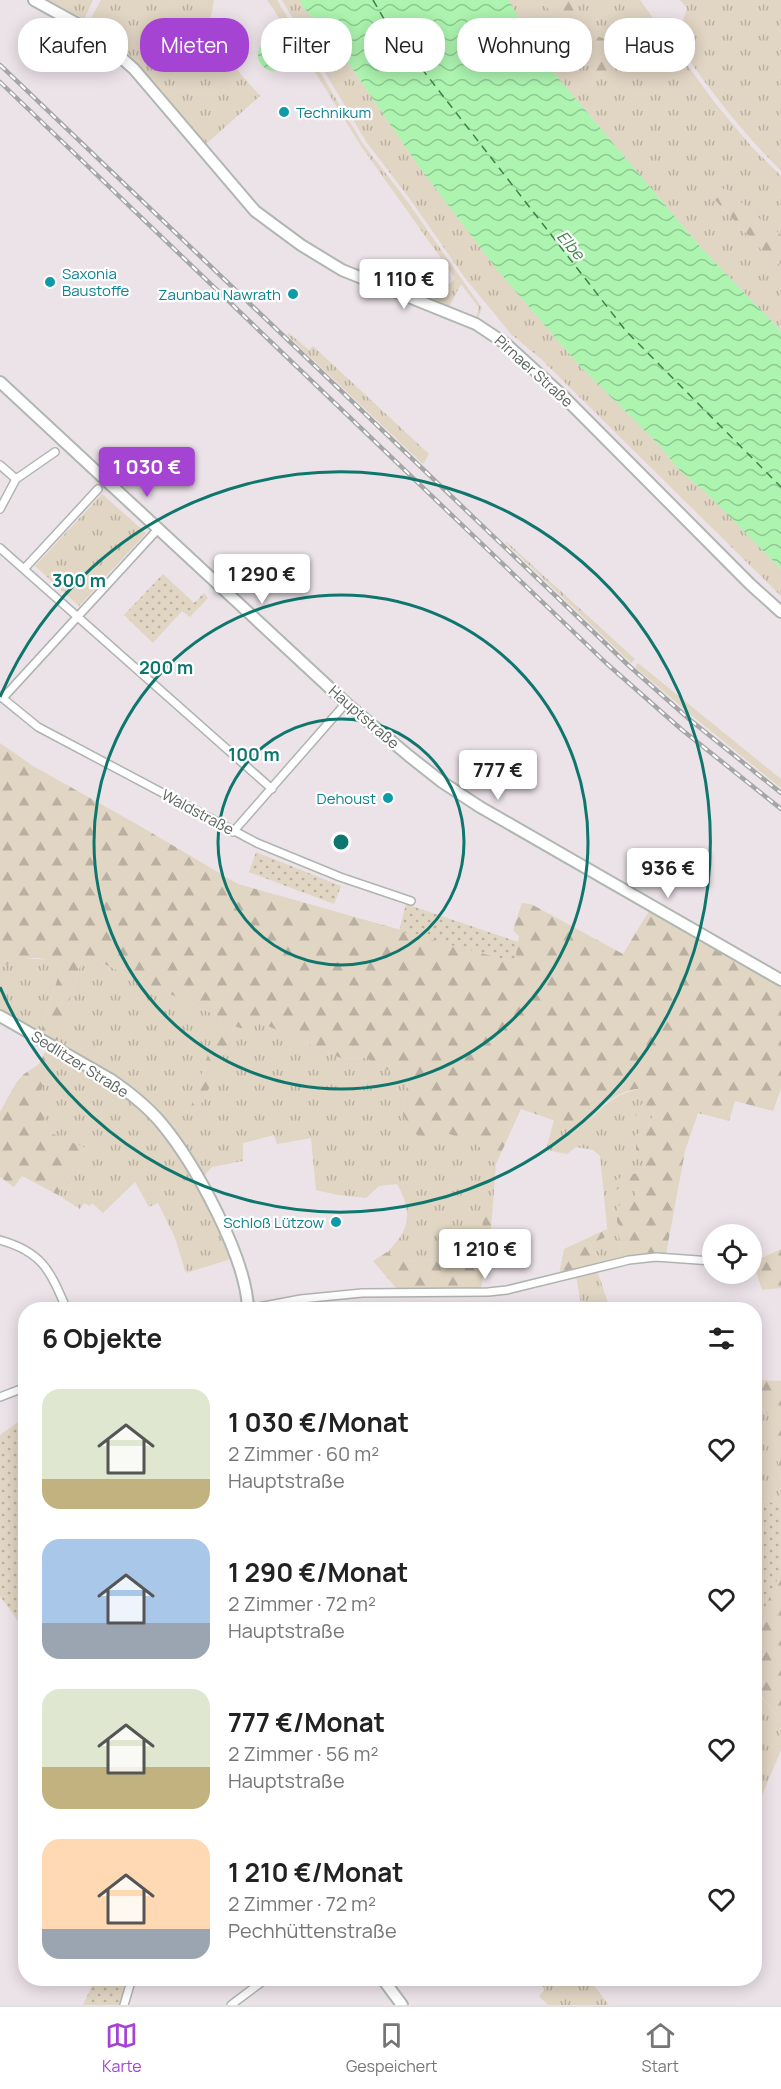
<!DOCTYPE html>
<html lang="de">
<head>
<meta charset="utf-8">
<style>
	body { margin:0; font-family:Manrope,sans-serif; background:#f6f6f6; color:#222; height:100vh; display:flex; flex-direction:column; font-size:22px; white-space:nowrap }
	* { box-sizing:border-box; margin:0 }
	p { font-size:20px; color:#767676 }
	.icon { flex:none; width:33px; height:33px; fill:none; stroke:currentColor; stroke-width:2; stroke-linecap:round; stroke-linejoin:round }
	.map { position:relative; flex:1; overflow:hidden }
	.sheet { position:absolute; left:18px; top:1302px; width:744px; height:684px; display:flex; flex-direction:column; background:#fff; border-radius:24px; box-shadow:0 3px 15px #0003 }
	.sheet>* { flex:none }
	.banner { position:absolute; left:18px; top:18px; width:746px; height:54px; display:flex; gap:12px }
	.tools { position:absolute; left:702px; top:1224px; display:grid; gap:12px }
	.tools a { display:grid; place-items:center; width:60px; height:60px; border-radius:50%; background:#fff; box-shadow:0 3px 15px #0003; font-size:30px }
	.price { position:absolute; translate:-50% -51px; padding:0 14px; border-radius:6px; background:#fff; color:#222; font-size:20px; line-height:39px; filter:drop-shadow(0 2px 3px #0008) }
	.price::after { content:''; position:absolute; left:50%; top:36px; width:18px; height:14px; margin-left:-9px; background:inherit; clip-path:polygon(0 0,100% 0,50% 100%) }
	.price.on { background:#a543d2; color:#fff }
	ul { padding:0; list-style:none }
	li { display:flex; align-items:center; gap:18px; height:150px; padding:0 24px }
	li span { display:grid; place-items:center; flex:none; width:168px; height:120px; border-radius:18px; color:#555 }
	li>.icon { margin-inline-start:auto }
	span .icon { width:72px; height:72px; fill:#fffc; stroke-width:1 }
	li b { font-size:26px }
	h2 { display:flex; justify-content:space-between; align-items:center; height:72px; padding:0 24px; font-size:26px }
	.chip { padding:0 21px; border-radius:24px; background:#fff; box-shadow:0 3px 15px #0003; font-size:21px; line-height:54px }
	.chip.on { background:#a543d2; color:#fff }
	.tab-bar { display:flex; justify-content:space-around; align-items:center; height:84px; border-top:2px solid #e0e0e0; background:#fff; font-size:16px; color:#767676 }
	.tab-bar a { display:grid; justify-items:center; gap:3px }
	.tab-bar .on { color:#a543d2 }
	.map>svg:first-child { display:block }
	.grass { fill:url(#grass-tufts) }
	.forest { fill:url(#forest-firs) }
	.garden { fill:url(#garden-dots) }
	.water { fill:url(#water-waves) }
	.lines { fill:none; stroke-linecap:round; stroke-linejoin:round }
	.ferry { stroke:#3e8247; stroke-width:1.5; stroke-dasharray:8 6; stroke-linecap:butt }
	.street-casing { stroke:#afb4b0; stroke-width:10 }
	.secondary-casing { stroke:#b0b7b1; stroke-width:14 }
	.street { stroke:#fff; stroke-width:7 }
	.secondary { stroke:#fff; stroke-width:10 }
	.rail-casing { stroke:#a4a7a5; stroke-width:4.5 }
	.rail { stroke:#fff; stroke-width:2; stroke-dasharray:7; stroke-linecap:butt }
	.ring { fill:none; stroke:#0f766e; stroke-width:3 }
	.culture-dot { fill:#0f9aa8; stroke:#fff; stroke-width:2 }
	.labels { text-anchor:middle; dominant-baseline:central; stroke-width:4.5; stroke-linejoin:round; paint-order:stroke }
	.culture-label { font-size:15px; fill:#0d838f; stroke:#fff; text-anchor:end }
	.street-label { font-size:15px; fill:#5b625d; stroke:#fff }
	.water-label { font-size:16px; font-style:italic; fill:#3e8247; stroke:#fff }
	.centre { fill:#0f766e; stroke:#fff; stroke-width:3 }
	.ring-label { font-size:18px; text-anchor:middle; font-weight:bold; fill:#0f766e; stroke:#fff; stroke-width:4.5; stroke-linejoin:round; paint-order:stroke }
</style>
</head>
<body>
<div class="map">
<svg width="781" height="2005" viewBox="0 0 781 2005">
	<defs>
		<pattern id="grass-tufts" width="24" height="20" patternUnits="userSpaceOnUse" patternTransform="scale(1.5)"><rect width="24" height="20" fill="#e1d5c3"/><path d="M3 7l-1-3M5 7V3M7 7l1-3M15 17l-1-3M17 17v-4M19 17l1-3" fill="none" stroke="#b9b0a2"/></pattern>
		<pattern id="forest-firs" width="22" height="20" patternUnits="userSpaceOnUse" patternTransform="scale(1.5)"><rect width="22" height="20" fill="#e1d5c3"/><path d="M5 1l3.5 6h-7zM16 11l3.5 6h-7z" fill="#b9b0a2"/></pattern>
		<pattern id="garden-dots" width="8" height="8" patternUnits="userSpaceOnUse" patternTransform="scale(1.5)"><rect width="8" height="8" fill="#e1d5c3"/><path d="M2 2h.1M6 6h.1" fill="none" stroke="#b9b0a2" stroke-width="1.8" stroke-linecap="round"/></pattern>
		<pattern id="water-waves" width="16" height="10" patternUnits="userSpaceOnUse" patternTransform="scale(1.5)"><rect width="16" height="10" fill="#acf4af"/><path d="M0 5q4-4 8 0t8 0" fill="none" stroke="#8fc992"/></pattern>
	</defs>
	<rect width="100%" height="100%" fill="#ece3e9"/>
	<!-- grass -->
	<path class="grass" d="M48 0H93L84 19Z
		M101 0H214L209 27 226 57 260 96 206 144C171 104 134 50 89 22Z
		M267 0H277L363 144 407 201 482 308 478 318H476L479 308 461 284 449 307 434 300 436 293 418 285 415 293 404 288 425 267 440 287 446 282 450 284 455 278 361 146 305 56Z
		M282 0H300L303 7 333 40 417 164 498 271 578 364 660 446 680 471 704 491 781 569V596L541 359 511 334 465 278 410 199 367 143Z
		M508 0H538L549 9 561 26 585 43 590 60 618 62 612 47 607 40 595 35 581 24 573 0H640L715 103 751 146 781 176V235L757 217 725 188 715 200 776 265 781 263V331L703 250 549 67Z
		M680 0H781V171C737 127 706 85 671 34L681 27 687 8Z
		M289 333 309 350 313 346 429 454 423 464 287 335Z
		M102 494 146 533 79 606 35 566Z
		M507 542 635 659 631 663 506 543Z
		M638 663 781 779V788L691 715 635 667Z
		M87 956 220 1017 191 1110 197 1111 216 1075 234 1026 252 1019 343 1059 366 1058 408 1081 403 1113 477 1144 496 1164 492 1216 484 1215 479 1247 467 1258 399 1261 387 1252C410 1231 413 1212 397 1184L379 1186 366 1198 338 1195 316 1190 311 1138 277 1144 274 1135 243 1143V1161L212 1167 204 1176 179 1138 153 1107 57 1043 82 959Z
		M20 958 52 960 61 968 40 1034 0 1010V968Z
		M55 1053 109 1083 159 1126 175 1148 213 1212 231 1259 186 1273 175 1238 158 1203 149 1207 135 1182 103 1213 92 1203 90 1206 84 1203 80 1209 58 1195 85 1148 40 1128 35 1107Z
		M645 1088 651 1091 652 1112 654 1114 647 1127 644 1171 622 1177 611 1192 629 1184H635L637 1196 621 1225 622 1229 619 1234 623 1258 602 1263 591 1254 590 1243 608 1236 600 1156 593 1150 576 1147 567 1154 546 1150 554 1120 582 1130C600 1108 615 1092 645 1088Z
		M597 1270 610 1309H582L576 1276Z
		M754 1399 771 1418 781 1482V1505L755 1499Z
		M754 1688 781 1721V1750L755 1812Z
		M536 1979H589L609 2005H548L539 1996 545 1989Z"/>
	<!-- forest -->
	<path class="forest" d="M538 0H573L581 24 595 35 607 40 612 47 618 63 612 69 599 75 590 60 585 43 561 26 549 9Z
		M725 188 757 217 781 235V263L776 265 715 200Z
		M0 743 33 766 140 826 238 884 514 962 519 936 513 930 522 903 531 904 623 954 649 911 781 984V1089L773 1111 735 1101 729 1121 698 1113 685 1151 666 1254 623 1258 619 1234 622 1229 617 1222V1207L636 1196 635 1184H629L611 1192 609 1184 622 1177 644 1171 645 1156 636 1150V1135L647 1127 654 1114 652 1112 636 1116 635 1109 651 1098V1091C638 1083 614 1096 603 1105 595 1112 589 1122 582 1130L521 1109 496 1164 477 1144 444 1132 433 1141 411 1132 403 1113 408 1081 366 1058 343 1059 252 1019 244 1029 234 1026 216 1075 197 1111 190 1110 220 1017 87 956 82 959 57 1043 40 1034 61 968C43 952 20 958 0 968Z
		M47 1048 55 1053 35 1107 46 1115 40 1128 85 1148 58 1195 22 1176 14 1187 0 1177V1112L16 1083 24 1074 39 1064Z
		M484 1214 492 1216 489 1251 480 1291 397 1289 373 1261 387 1252 399 1261 467 1258 479 1247Z
		M607 1229 608 1236 590 1244 591 1254 598 1255 602 1263 559 1275 564 1249Z
		M781 1249V1288L762 1290 753 1262Z
		M755 1380 781 1381V1482L771 1418 755 1399Z
		M781 1571V1721L755 1688 754 1612 761 1614Z"/>
	<!-- garden -->
	<path class="garden" d="M163 574 194 603 204 593 208 598 190 617 182 611 153 643 124 615Z
		M256 852 341 886 334 904 249 872Z
		M406 904 518 942 515 962 399 931Z
		M25 1417V1631L0 1596V1435Z
		M755 1499 781 1505V1571L762 1614 755 1612Z
		M95 1979H129L121 2005H83Z"/>
	<!-- water -->
	<path class="water" d="M300 0H508L549 67 703 250 781 331V569L704 491 680 471 660 446 578 364 498 271 417 164 333 40 303 7Z
		M258 55a16 16 0 1 1 32 0a16 16 0 1 1-32 0Z"/>
	<g class="lines">
		<!-- ferry -->
		<path class="ferry" d="M373 0 387 24 626 331 781 487"/>
		<defs>
			<path id="street" d="M0 465 16 479
				M0 509 16 479 55 452
				M0 548 272 789
				M24 569 98 489
				M0 696 38 727 257 843 340 877 411 901
				M3 698 159 528
				M233 832 346 703
				M0 1240C43 1252 50 1271 67 1310
				M248 1309 301 1299 362 1293 488 1292 507 1290 629 1260 656 1257 712 1261
				M0 1397 26 1387
				M124 2005 132 1978
				M231 2005 267 1978"/>
			<path id="secondary" d="M34 0 81 26 107 45 134 69 255 211 301 245 342 270 476 324 506 344 564 397 750 584 781 612
				M0 382 346 703 409 756 442 782 480 807 781 980
				M0 1016 110 1079C129 1092 148 1107 162 1124 195 1164 247 1258 248 1310
				M382 1978 402 2005"/>
		</defs>
		<!-- street casing -->
		<use href="#street" class="street-casing"/>
		<!-- secondary casing -->
		<use href="#secondary" class="secondary-casing"/>
		<!-- street -->
		<use href="#street" class="street"/>
		<!-- secondary -->
		<use href="#secondary" class="secondary"/>
		<defs>
			<path id="rail" d="M0 65 628 665 689 719 781 793
				M0 82 606 663 681 729 781 809"/>
		</defs>
		<!-- rail casing -->
		<use href="#rail" class="rail-casing"/>
		<!-- rail -->
		<use href="#rail" class="rail"/>
	</g>
	<!-- distance rings -->
	<g class="ring">
		<circle cx="341" cy="842" r="123"/>
		<circle cx="341" cy="842" r="247"/>
		<path d="M0 697A370 370 0 1 1 0 987"/>
	</g>
	<!-- markers -->
	<g class="culture-dot">
		<circle cx="284" cy="112" r="6"/>
		<circle cx="50" cy="282" r="6"/>
		<circle cx="293" cy="294" r="6"/>
		<circle cx="388" cy="798" r="6"/>
		<circle cx="336" cy="1222" r="6"/>
	</g>
	<g class="labels">
		<!-- culture labels -->
		<g class="culture-label">
			<text x="296" y="112" text-anchor="start">Technikum</text>
			<text x="62" y="273" text-anchor="start">Saxonia<tspan x="62" dy="17">Baustoffe</tspan></text>
			<text x="281" y="294">Zaunbau Nawrath</text>
			<text x="376" y="798">Dehoust</text>
			<text x="324" y="1222">Schloß Lützow</text>
		</g>
		<!-- street labels -->
		<g class="street-label">
			<text transform="translate(534 371) rotate(42)">Pirnaer Straße</text>
			<text transform="translate(364 717) rotate(41)">Hauptstraße</text>
			<text transform="translate(198 812) rotate(28)">Waldstraße</text>
			<text transform="translate(80 1064) rotate(32)">Sedlitzer Straße</text>
		</g>
		<!-- water labels -->
		<g class="water-label">
			<text transform="translate(571 245) rotate(49)">Elbe</text>
		</g>
	</g>
	<circle cx="341" cy="842" r="9" class="centre"/>
	<g class="ring-label">
		<text x="79" y="587">300 m</text>
		<text x="166" y="674">200 m</text>
		<text x="254" y="761">100 m</text>
	</g>
</svg>
<div class="tools">
<a><svg class="icon" aria-label="locate" viewBox="0 0 24 24"><circle cx="12" cy="12" r="6"/><path d="M12 2v4M12 18v4M2 12h4M18 12h4"/></svg></a>
</div>
<b class="price" style="left:404px;top:310px">1 110 €</b>
<b class="price on" style="left:147px;top:498px">1 030 €</b>
<b class="price" style="left:262px;top:605px">1 290 €</b>
<b class="price" style="left:498px;top:801px">777 €</b>
<b class="price" style="left:668px;top:899px">936 €</b>
<b class="price" style="left:485px;top:1280px">1 210 €</b>
<div class="banner">
<a class="chip">Kaufen</a>
<a class="chip on">Mieten</a>
<a class="chip">Filter</a>
<a class="chip">Neu</a>
<a class="chip">Wohnung</a>
<a class="chip">Haus</a>
</div>
<section class="sheet">
<h2>6 Objekte<svg class="icon" aria-label="filters" viewBox="0 0 24 24"><path d="M4 7h16M4 17h16"/><circle cx="9" cy="7" r="2"/><circle cx="15" cy="17" r="2"/></svg></h2>
<ul>
<li><span style="background:linear-gradient(#dfe7d0 75%,#c2b280 0)"><svg class="icon" aria-label="home" viewBox="0 0 24 24"><path d="M3 11l9-7 9 7M6 9v11h12V9"/></svg></span><div><b>1 030 €/Monat</b><p>2 Zimmer · 60 m²</p><p>Hauptstraße</p></div><svg class="icon" aria-label="heart" viewBox="0 0 24 24"><path d="M12 20l-8-8c-3-5 5-10 8-4 3-6 11-1 8 4z"/></svg></li>
<li><span style="background:linear-gradient(#a9c7e8 70%,#9aa5b1 0)"><svg class="icon" aria-label="home" viewBox="0 0 24 24"><path d="M3 11l9-7 9 7M6 9v11h12V9"/></svg></span><div><b>1 290 €/Monat</b><p>2 Zimmer · 72 m²</p><p>Hauptstraße</p></div><svg class="icon" aria-label="heart" viewBox="0 0 24 24"><path d="M12 20l-8-8c-3-5 5-10 8-4 3-6 11-1 8 4z"/></svg></li>
<li><span style="background:linear-gradient(#dfe7d0 65%,#c2b280 0)"><svg class="icon" aria-label="home" viewBox="0 0 24 24"><path d="M3 11l9-7 9 7M6 9v11h12V9"/></svg></span><div><b>777 €/Monat</b><p>2 Zimmer · 56 m²</p><p>Hauptstraße</p></div><svg class="icon" aria-label="heart" viewBox="0 0 24 24"><path d="M12 20l-8-8c-3-5 5-10 8-4 3-6 11-1 8 4z"/></svg></li>
<li><span style="background:linear-gradient(#ffd9b3 75%,#9aa5b1 0)"><svg class="icon" aria-label="home" viewBox="0 0 24 24"><path d="M3 11l9-7 9 7M6 9v11h12V9"/></svg></span><div><b>1 210 €/Monat</b><p>2 Zimmer · 72 m²</p><p>Pechhüttenstraße</p></div><svg class="icon" aria-label="heart" viewBox="0 0 24 24"><path d="M12 20l-8-8c-3-5 5-10 8-4 3-6 11-1 8 4z"/></svg></li>
</ul>
</section>
</div>
<nav class="tab-bar">
<a class="on"><svg class="icon" aria-label="map" viewBox="0 0 24 24"><path d="M3 6l6-2 6 2 6-2v14l-6 2-6-2-6 2zM9 4v14M15 6v14"/></svg>Karte</a>
<a><svg class="icon" aria-label="saved" viewBox="0 0 24 24"><path d="M7 4h10v16l-5-4-5 4z"/></svg>Gespeichert</a>
<a><svg class="icon" aria-label="home" viewBox="0 0 24 24"><path d="M3 11l9-7 9 7M6 9v11h12V9"/></svg>Start</a>
</nav>
</body>
</html>
